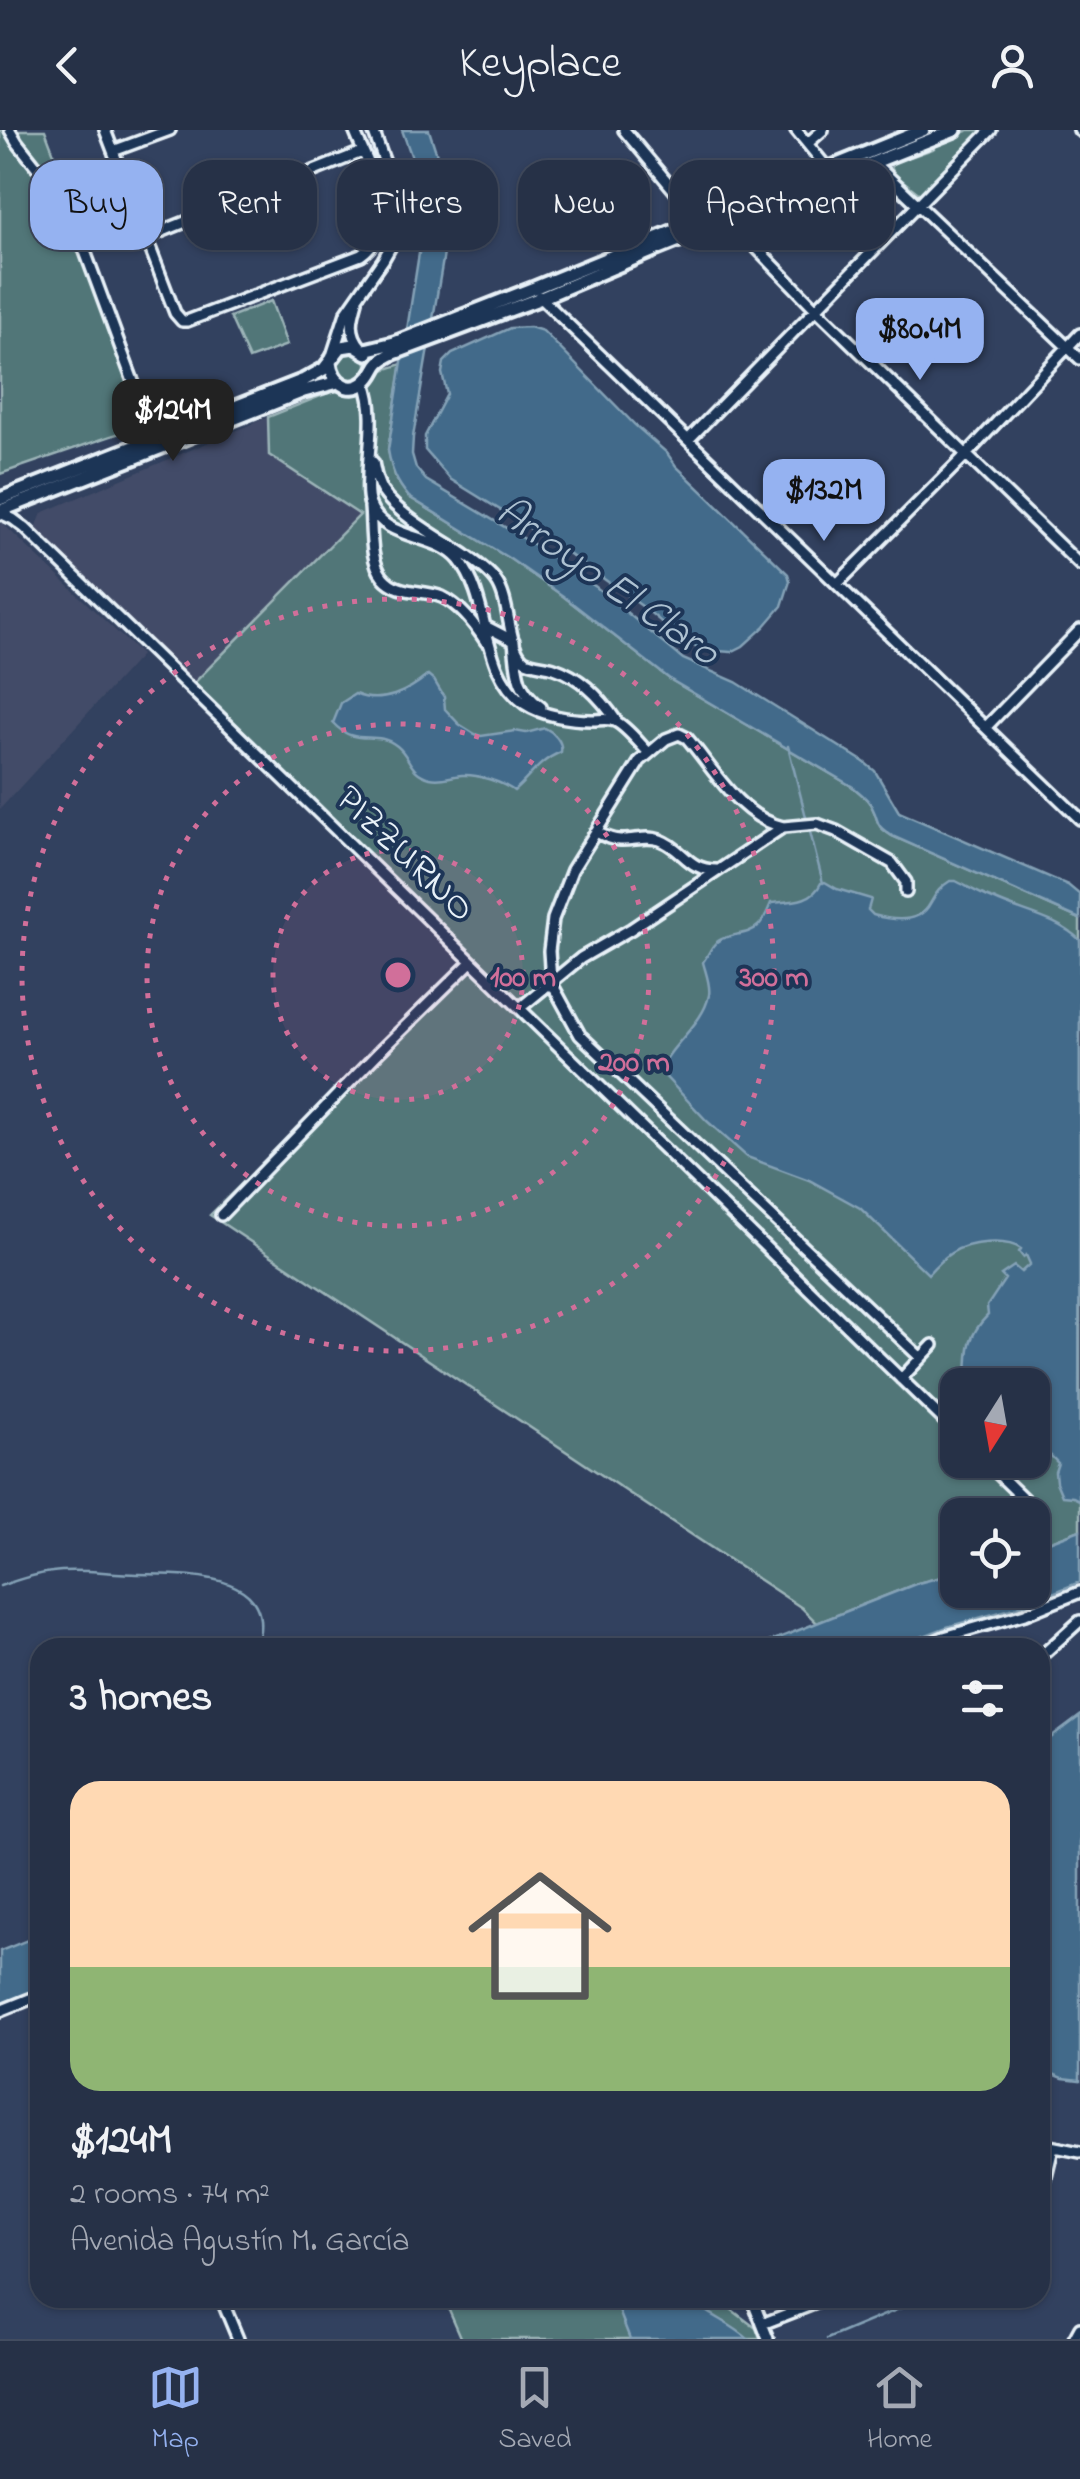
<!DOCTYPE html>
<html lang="en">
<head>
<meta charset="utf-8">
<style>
	body { margin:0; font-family:"Indie Flower",sans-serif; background:#323d52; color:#f1f3f6; height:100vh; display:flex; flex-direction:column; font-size:38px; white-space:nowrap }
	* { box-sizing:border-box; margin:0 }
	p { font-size:32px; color:#a4a9b4 }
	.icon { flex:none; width:55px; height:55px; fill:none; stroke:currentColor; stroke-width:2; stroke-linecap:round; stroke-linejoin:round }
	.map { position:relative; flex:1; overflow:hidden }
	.details { position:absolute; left:30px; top:1508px; width:1020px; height:670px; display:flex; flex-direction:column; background:#263147; border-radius:30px; box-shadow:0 2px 8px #0004,0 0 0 2px #424c60 }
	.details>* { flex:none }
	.top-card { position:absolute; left:30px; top:30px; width:1020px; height:90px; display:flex; gap:20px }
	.needle { width:65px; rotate:191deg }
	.buttons { position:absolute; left:940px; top:1238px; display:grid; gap:20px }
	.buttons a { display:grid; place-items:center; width:110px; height:110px; border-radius:20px; background:#263147; box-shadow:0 2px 8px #0004,0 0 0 2px #424c60; font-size:50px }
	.price { position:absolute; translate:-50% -85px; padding:0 22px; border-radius:20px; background:#95b2f1; color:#111; font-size:32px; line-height:65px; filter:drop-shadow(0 2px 5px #0008) }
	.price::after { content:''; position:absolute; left:50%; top:60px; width:30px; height:22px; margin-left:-15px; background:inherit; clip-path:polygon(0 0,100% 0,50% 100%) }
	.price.active { background:#222; color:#fff }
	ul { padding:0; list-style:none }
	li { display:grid; align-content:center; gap:20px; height:530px; padding:0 40px }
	li span { display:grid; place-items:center; height:310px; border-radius:30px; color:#555 }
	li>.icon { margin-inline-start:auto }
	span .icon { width:180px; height:180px; fill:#fffc; stroke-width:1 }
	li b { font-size:42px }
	h2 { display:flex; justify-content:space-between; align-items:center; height:120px; padding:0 40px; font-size:42px }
	.tag { padding:0 35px; border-radius:30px; background:#263147; box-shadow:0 2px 8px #0004,0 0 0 2px #424c60; font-size:35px; line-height:90px }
	.tag.active { background:#95b2f1; color:#111 }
	header { display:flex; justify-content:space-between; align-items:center; height:130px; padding:0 40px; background:#263147; font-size:45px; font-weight:600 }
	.tabs { display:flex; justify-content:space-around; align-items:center; height:140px; border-top:2px solid #424c60; background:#263147; font-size:28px; color:#a4a9b4 }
	.tabs a { display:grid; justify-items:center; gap:5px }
	.tabs .active { color:#95b2f1 }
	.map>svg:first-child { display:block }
	.built { fill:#434c67 }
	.green { fill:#517678; stroke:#9cb4b8; stroke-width:2.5; fill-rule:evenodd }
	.water { fill:#426b8a; stroke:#84a1b6; stroke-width:2.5 }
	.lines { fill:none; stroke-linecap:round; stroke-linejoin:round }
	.stream { stroke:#84a1b6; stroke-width:2.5 }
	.minor-casing { stroke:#e8f1f8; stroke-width:16 }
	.major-casing { stroke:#e8f1f8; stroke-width:19 }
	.minor { stroke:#1d3557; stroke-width:9 }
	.major { stroke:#1d3557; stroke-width:11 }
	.ring { fill:none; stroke:#d16f9a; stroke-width:5; stroke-dasharray:5 10 }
	.labels { text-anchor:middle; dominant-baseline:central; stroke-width:8; stroke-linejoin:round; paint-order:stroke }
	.street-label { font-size:40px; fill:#e8f1f8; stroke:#1d3557 }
	.water-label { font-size:42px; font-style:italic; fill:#aec2d2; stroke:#1d3557 }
	.centre { fill:#d16f9a; stroke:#1d3557; stroke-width:5 }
	.ring-label { font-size:30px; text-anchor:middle; font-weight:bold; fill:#d16f9a; stroke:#1d3557; stroke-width:8; stroke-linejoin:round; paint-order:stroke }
</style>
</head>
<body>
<header><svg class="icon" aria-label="back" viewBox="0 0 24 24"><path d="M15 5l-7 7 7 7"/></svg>Keyplace<svg class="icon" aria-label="person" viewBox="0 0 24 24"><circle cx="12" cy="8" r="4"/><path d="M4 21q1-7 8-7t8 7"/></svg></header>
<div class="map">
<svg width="1080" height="2209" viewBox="0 0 1080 2209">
	<rect width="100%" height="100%" fill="#32415f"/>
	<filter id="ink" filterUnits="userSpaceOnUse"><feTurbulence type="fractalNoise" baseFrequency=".01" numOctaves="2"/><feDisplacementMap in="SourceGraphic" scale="20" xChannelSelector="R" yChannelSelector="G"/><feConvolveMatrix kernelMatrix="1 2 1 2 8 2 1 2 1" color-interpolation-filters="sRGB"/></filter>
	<g filter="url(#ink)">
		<!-- built -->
		<path class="built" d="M268 287 269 325 360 384 194 553 35 401 42 383Z
			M2 393 141 525 0 679V394Z"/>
		<!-- green -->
		<path class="green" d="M0 0H45L155 291 0 344Z
			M969 0H986L921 65 894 44 891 35 898 29 910 27 933 19 942 10Z
			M271 171 287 215 249 229 230 187Z
			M335 235a16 16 0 1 1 32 0a16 16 0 1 1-32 0Z
			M402 234 388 320 394 346 409 367 510 429 563 466 671 550 853 657C860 663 869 669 872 677 881 695 873 693 892 706L1080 789V1400L1033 1418 1032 1385H958L957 1443 918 1453 817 1493 802 1478 210 1085 472 824 194 553 360 385 269 325 268 287 333 261 358 263 369 257 380 241ZM958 1255H1032V1330H958Z
			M444 2168H716L756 2198 760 2209H458L461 2207Z"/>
		<!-- water -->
		<path class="water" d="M402 0H429L451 68 449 94 413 307 412 324 416 338 426 350 533 414 596 457 683 529 736 552 864 632 875 641 899 682 1068 755 1080 765V789L892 706C873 693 881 695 872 677 869 669 860 663 853 657L671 550 563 466 510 429 409 367C396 352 391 339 388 320L426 79 424 61Z
			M530 197 543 201 635 295 667 323 676 336 788 444 790 451 782 476 764 497 743 516 731 522 704 520 686 513 646 479 552 412 450 349 425 320V306L447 264 442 243 444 232 452 224 510 198Z
			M428 545 434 550 444 567 445 579 459 594 475 604 481 606 515 601 526 603 545 598C553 602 563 611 561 622 538 631 530 648 514 661 502 652 477 644 462 645 450 646 442 651 430 648 408 642 411 627 397 616 374 598 357 619 333 593L341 573 355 564C381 576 409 561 428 545Z
			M950 751H956C968 757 980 764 993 769 1022 783 1055 787 1080 810L1079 1370 1073 1367 1062 1366 1056 1352 1055 1342 1058 1333 1033 1308 1032 1255H967C968 1224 965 1208 988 1185L987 1176 1005 1149 1001 1145 1014 1136 1021 1142 1030 1134 1026 1125 1023 1127 1019 1122 1021 1119C1006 1108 967 1112 951 1123 942 1129 935 1136 928 1144L860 1078 809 1050 747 1027 707 991 660 941C671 913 703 895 709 865 711 855 705 841 703 832 708 826 711 815 718 811 729 803 748 806 758 796 764 791 768 780 771 773 790 771 812 773 821 753L825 752 837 759 871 769 868 780 873 785C891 790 916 794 928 777 935 766 938 758 950 751Z
			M1080 1400V1452L1018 1477 947 1497 895 1517H756L918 1453 957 1443 958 1460H1032L1033 1418Z
			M1080 1586V1950L1063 1948 1040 1939V1616Z
			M40 1805V1861L0 1877V1821Z
			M614 2168H689C707 2186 730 2192 748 2209H630Z"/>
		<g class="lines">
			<!-- stream -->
			<path class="stream" d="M788 616 807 691
				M809 698 823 753
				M0 1456C17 1450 34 1444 52 1442 81 1438 109 1444 138 1444 184 1445 282 1440 256 1518
				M827 2209 925 2168"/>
			<defs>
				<path id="minor" d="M10 0 17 12 69 78 154 308
					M105 0 175 183 182 191H187L361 125C405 92 369 39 354 0
					M624 0 699 90
					M796 0 828 39
					M1079 0 1080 1
					M808 13 823 0
					M113 21 170 0
					M874 33 1080 229
					M734 89 744 105 817 180 1080 435
					M145 108 362 22
					M539 166 1080 689
					M357 171C352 188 348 202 361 217
					M332 226 346 183 383 130 392 114 396 98 397 77 395 61 373 0
					M365 253C376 281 369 314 368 344 368 353 366 365 370 375 384 411 437 403 459 430 493 473 478 540 525 574 543 586 571 590 592 590 600 590 607 588 615 591 627 597 638 612 648 622
					M688 310 991 0
					M373 332C375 342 376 351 382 361 399 386 442 409 467 426 477 433 489 441 496 451 511 471 507 517 524 530 532 535 545 535 554 538 581 547 602 569 617 592
					M370 377C372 398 369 430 383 447 398 465 422 459 442 467 461 476 475 495 486 512
					M0 383 13 389 25 398 958 1304
					M837 454 966 325 1080 204
					M485 496 514 511C517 539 515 559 541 577
					M986 597 1080 500
					M783 697C739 687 714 639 687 608L679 604 666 609 640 631 572 740 553 789 549 821 551 852 580 905 921 1228
					M596 702C604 706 611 710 620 710 633 711 647 705 660 710 684 719 687 740 716 740
					M520 878 581 828 631 799 783 697 817 694 836 701 892 733 906 752V762
					M221 1085 380 921 471 832
					M901 1249 933 1215
					M984 1330 1035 1380
					M918 1518 944 1507 1025 1484 1080 1462
					M1040 1527 1080 1491
					M0 1881 40 1865
					M1040 2014 1080 2022
					M1040 2072 1053 2018
					M1040 2104V2114
					M221 2168 238 2209
					M752 2168 768 2209
					M762 2194 829 2168
					M1074 2209 1080 2198"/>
				<path id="major" d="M365 220 394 213 534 158 923 0
					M330 233C332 250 348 266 365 252 379 240 370 234 394 223L541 168 652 121 955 0
					M0 369 304 250 324 239 341 217 354 215 367 223
					M0 381 304 261 338 252"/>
			</defs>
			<!-- minor casing -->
			<use href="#minor" class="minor-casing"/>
			<!-- major casing -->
			<use href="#major" class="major-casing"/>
			<!-- minor -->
			<use href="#minor" class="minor"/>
			<!-- major -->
			<use href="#major" class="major"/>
		</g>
	</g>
	<!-- distance rings -->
	<circle cx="398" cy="845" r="125" fill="#d16f9a" fill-opacity=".12"/>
	<g class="ring">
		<circle cx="398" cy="845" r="125"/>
		<circle cx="398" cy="845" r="251"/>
		<circle cx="398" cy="845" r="376"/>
	</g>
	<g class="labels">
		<!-- street labels -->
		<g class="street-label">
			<text transform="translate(404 725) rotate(44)">PIZZURNO</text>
		</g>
		<!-- water labels -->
		<g class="water-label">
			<text transform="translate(607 453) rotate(35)">Arroyo El Claro</text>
		</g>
	</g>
	<circle cx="398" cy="845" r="15" class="centre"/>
	<g class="ring-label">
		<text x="523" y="856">100 m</text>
		<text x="774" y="856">300 m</text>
		<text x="634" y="941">200 m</text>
	</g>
</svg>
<div class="buttons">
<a><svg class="needle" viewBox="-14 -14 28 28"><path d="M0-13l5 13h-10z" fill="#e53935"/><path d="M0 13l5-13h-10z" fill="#a4a9b4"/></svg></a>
<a><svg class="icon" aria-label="locate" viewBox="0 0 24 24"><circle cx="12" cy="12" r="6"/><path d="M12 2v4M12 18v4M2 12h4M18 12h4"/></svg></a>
</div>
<b class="price" style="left:920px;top:253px">$80.4M</b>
<b class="price active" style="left:173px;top:334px">$124M</b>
<b class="price" style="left:824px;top:414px">$132M</b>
<div class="top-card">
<a class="tag active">Buy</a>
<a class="tag">Rent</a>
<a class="tag">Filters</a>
<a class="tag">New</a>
<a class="tag">Apartment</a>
</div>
<section class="details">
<h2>3 homes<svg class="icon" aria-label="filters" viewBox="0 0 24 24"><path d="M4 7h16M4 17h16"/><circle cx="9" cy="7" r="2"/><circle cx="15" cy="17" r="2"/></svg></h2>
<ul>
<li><span style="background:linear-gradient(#ffd9b3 60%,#8fb573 0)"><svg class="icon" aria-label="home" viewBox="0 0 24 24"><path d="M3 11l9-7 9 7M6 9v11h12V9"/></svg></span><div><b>$124M</b><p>2 rooms · 74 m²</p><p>Avenida Agustín M. García</p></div></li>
</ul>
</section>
</div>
<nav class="tabs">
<a class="active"><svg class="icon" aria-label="map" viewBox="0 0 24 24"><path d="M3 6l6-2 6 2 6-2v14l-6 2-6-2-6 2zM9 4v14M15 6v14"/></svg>Map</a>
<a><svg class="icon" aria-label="saved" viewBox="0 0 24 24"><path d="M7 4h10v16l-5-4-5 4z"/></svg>Saved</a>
<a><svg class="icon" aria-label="home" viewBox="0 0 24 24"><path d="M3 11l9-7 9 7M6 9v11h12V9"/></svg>Home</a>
</nav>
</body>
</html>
